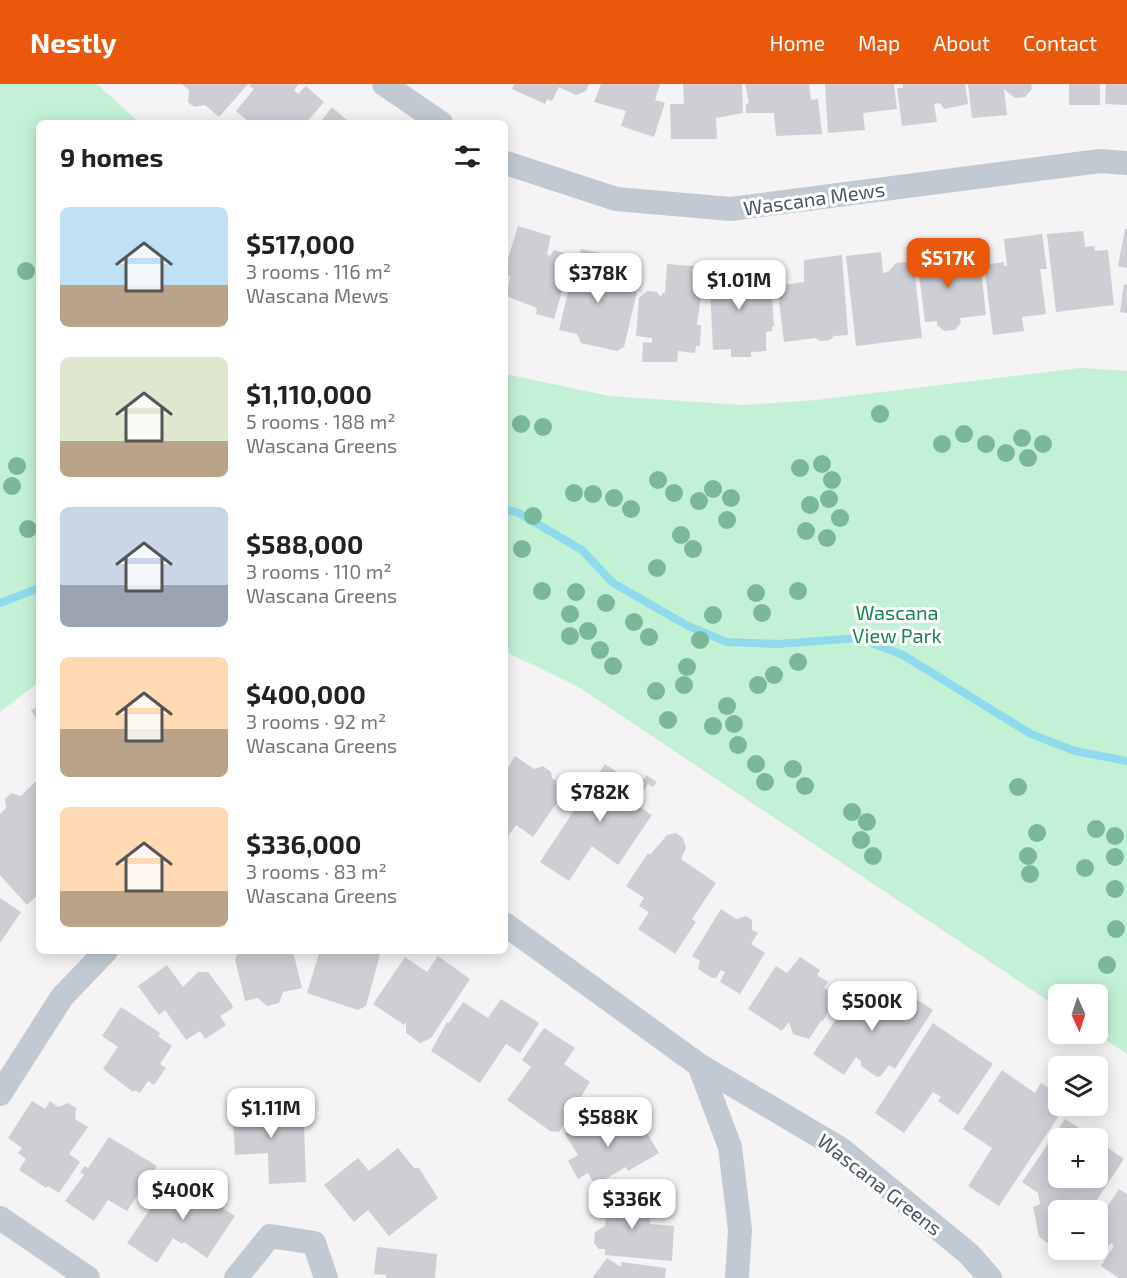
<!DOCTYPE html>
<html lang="en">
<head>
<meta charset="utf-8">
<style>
	body { margin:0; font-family:"Exo 2",sans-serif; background:#f2f2f2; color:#222; height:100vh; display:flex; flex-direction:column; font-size:22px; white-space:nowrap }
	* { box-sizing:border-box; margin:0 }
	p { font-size:20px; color:#767676 }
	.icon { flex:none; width:33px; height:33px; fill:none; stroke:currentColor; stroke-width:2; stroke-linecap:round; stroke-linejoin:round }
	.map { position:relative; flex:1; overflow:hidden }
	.details { position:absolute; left:36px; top:36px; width:472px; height:834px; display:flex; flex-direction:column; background:#fff; border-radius:9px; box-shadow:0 3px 15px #0003 }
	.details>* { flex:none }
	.needle { width:39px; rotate:177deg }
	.tools { position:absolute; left:1048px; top:900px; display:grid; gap:12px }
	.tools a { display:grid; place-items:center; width:60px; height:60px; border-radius:9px; background:#fff; box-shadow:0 3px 15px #0003; font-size:30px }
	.price { position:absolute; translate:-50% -51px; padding:0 14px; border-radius:12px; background:#fff; color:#222; font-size:20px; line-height:39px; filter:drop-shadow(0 2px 3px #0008) }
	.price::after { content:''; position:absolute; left:50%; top:36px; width:18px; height:14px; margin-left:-9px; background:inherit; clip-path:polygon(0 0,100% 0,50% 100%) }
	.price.selected { background:#ea580c; color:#fff }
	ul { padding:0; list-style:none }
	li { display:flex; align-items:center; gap:18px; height:150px; padding:0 24px }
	li span { display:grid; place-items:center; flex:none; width:168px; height:120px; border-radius:9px; color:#555 }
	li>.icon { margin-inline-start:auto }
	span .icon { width:72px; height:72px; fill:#fffc; stroke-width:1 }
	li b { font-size:26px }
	h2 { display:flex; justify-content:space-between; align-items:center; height:72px; padding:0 24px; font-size:26px }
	header { display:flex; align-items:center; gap:36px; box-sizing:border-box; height:84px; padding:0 30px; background:#ea580c; color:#fff }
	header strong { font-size:28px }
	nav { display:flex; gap:33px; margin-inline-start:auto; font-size:21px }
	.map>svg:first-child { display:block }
	.green { fill:#c3f1d5 }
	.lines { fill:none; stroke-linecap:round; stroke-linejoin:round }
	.stream { stroke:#90daee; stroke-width:8 }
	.building { fill:#cdcfd5 }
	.street { stroke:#c1cad2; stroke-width:24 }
	.tree { fill:#7bb799 }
	.labels { text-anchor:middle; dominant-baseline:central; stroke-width:6; stroke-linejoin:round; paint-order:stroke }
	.street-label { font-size:20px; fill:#4a5661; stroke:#fff }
	.park-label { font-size:20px; fill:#17864f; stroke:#fff }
</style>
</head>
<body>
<header>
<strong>Nestly</strong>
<nav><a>Home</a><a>Map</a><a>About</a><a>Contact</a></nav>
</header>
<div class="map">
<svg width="1127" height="1194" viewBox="0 0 1127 1194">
	<rect width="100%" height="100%" fill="#f5f3f3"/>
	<!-- green -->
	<path class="green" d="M0 0H97L140 39H39V598L0 628Z
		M1080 284 1127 287V970L1097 950 1098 910H1059V924L577 602 506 568V290L609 312 743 321 816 316Z"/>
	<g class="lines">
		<!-- stream -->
		<path class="stream" d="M506 426 517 428 582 466 613 499 688 542 727 558 778 560 859 554 903 571 1031 650 1075 667 1127 677
			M0 519 39 504"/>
	</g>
	<!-- building -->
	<path class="building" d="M182 0H248L219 33 205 21 194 23 188 18 189 6Z
		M251 0H299L294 6 298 10 306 2 324 18 306 39H250L236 27 254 5 249 2Z
		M514 0H589L586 7 576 11 559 3 552 17 547 15 545 20 512 5Z
		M601 0H660L655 16 665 19 654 53 621 42 626 27 594 18Z
		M683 0H742L743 29 716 34 717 55H671L670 20H684Z
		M745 0H809L811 16 818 15 822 50 776 52 774 29H746V20L749 19Z
		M825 0H894L897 25 863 29 865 46 828 49Z
		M903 0H965L968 20 944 25 940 19 934 20 937 38 902 42 897 4H903Z
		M968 0H1031L1032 5 1025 13 1015 14 1004 5 1007 31 972 34Z
		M1069 0H1100V21H1069Z
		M1106 0H1127V21L1105 20Z
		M332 23 350 39H320Z
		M518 142 551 152 547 170 550 172 554 166 572 171 554 235 536 230 537 224 506 212 510 192 506 190V181Z
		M1125 145H1127V184L1118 182Z
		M1083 147 1085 163 1094 162 1095 167 1108 166 1114 221 1056 228 1047 150Z
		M1042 150 1047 185H1040L1046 230 1022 233 1024 247 993 251 984 181 1004 178V182H1007L1004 155Z
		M951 162 953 185 981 186 986 231 960 234 961 238 955 246 944 247 937 241V237L925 238 916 165Z
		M581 165 617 173 608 196 621 200 620 204 637 208 624 263 617 267 581 259 577 250 559 246 575 180H578Z
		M881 168 883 189 888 188 896 179 907 178 914 183 922 254 856 262 846 172Z
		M842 171 848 251 834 252 830 256 820 257 816 254 784 258 777 202 804 198V176Z
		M667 180 705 183 697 241H701L700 262H696L695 269 678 267 677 278H642L643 258 652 259V254L636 252 639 214 647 207 657 208 661 213 662 209H665Z
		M747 182V190L754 189V201L771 202 774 242 772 243V247L766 248V267L751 268V273H731V265L713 266 709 183Z
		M1124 200 1127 201V229L1120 228Z
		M39 622V640L31 626Z
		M515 672 534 685 543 682 551 688 552 694 567 704 533 753 516 741 506 755V687Z
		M605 680 639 703 646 691 657 698 653 703 648 700 635 720 652 731 618 781 592 762 569 797 540 778Z
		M35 698 39 703V810L27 821 0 791V730L6 724 5 715 11 709 21 712Z
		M676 749 683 754 686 764 681 775 716 799 692 835 696 838 675 870 638 845 649 828 639 822 644 814 626 802 648 769 650 771 667 751Z
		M0 814 21 828 0 859Z
		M721 825 736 835 746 832 752 836V846L758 849 751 860 765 869 740 910 720 898 725 888 721 886 716 894H712L698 885 700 877 692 872Z
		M245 867H293L302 904 283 908 279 919 267 922 258 914 245 917 235 875 239 868Z
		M314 867H381L366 922 358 926 307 909 319 869Z
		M438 872 470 895 431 954 420 959 406 949V938L404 941 373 920 405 873 427 888Z
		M800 873 820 886 817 891 828 898 824 904 837 911 823 937H821L809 955 793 950 789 938 782 947 748 925 776 882 787 889Z
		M167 881 183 903 198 888H208L231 919 233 924 220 932 226 941 205 955 200 947 186 956 165 926 159 931 138 902Z
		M861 897 903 924 911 912 933 926 895 985 889 981 881 992 877 993 861 982V977L856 973 844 991 813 970Z
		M501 915 539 939 520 969 506 960 480 999 431 967 447 938 449 939 463 918 488 934Z
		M121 923 160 949 158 952 172 962 160 980 166 984 154 1001 148 997 140 1009 134 1006 133 1008 103 985 118 963 102 952Z
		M933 939 993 980 958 1031 938 1017 941 1013 933 1008 904 1049 875 1029Z
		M544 944 575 964 564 980 590 998 559 1048 550 1047 507 1016 531 983 522 976Z
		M1002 986 1035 1009 1041 999 1059 1010 1054 1021 1062 1027 999 1122 968 1102 992 1064 963 1045Z
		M253 1016 291 1018 293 1043 304 1042 306 1098 269 1100 268 1069 235 1071 232 1020H251Z
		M32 1017 45 1025 50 1017 58 1023 68 1019 76 1024 75 1035 88 1043 69 1070 80 1078 59 1109 48 1102 46 1104 19 1086 26 1075 18 1069 22 1064 8 1054Z
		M607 1026 608 1028 610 1027 619 1048 639 1036 659 1069 628 1087 626 1083 595 1101 588 1089 578 1095 568 1077 578 1071 565 1050Z
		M1065 1035 1095 1054H1059V1094H1098V1057L1124 1075 1090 1126H1059V1161L1052 1162 1039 1153 1033 1123 1040 1120 1038 1109 1022 1098Z
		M109 1053 157 1082 127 1127 108 1116 94 1137 65 1117 84 1091 80 1088 85 1082 88 1084Z
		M398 1064 414 1084H419L438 1114 389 1152 368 1126 354 1138 324 1101 358 1074 369 1087Z
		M192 1097 196 1100 197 1097 221 1111 224 1119 221 1123 235 1132 207 1174 184 1158 182 1160 173 1154 157 1179 127 1159 169 1098 185 1109Z
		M1119 1105 1127 1110V1194H1119L1101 1182 1114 1162 1111 1159 1103 1169 1098 1165V1136Z
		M607 1107H619L626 1116H651L650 1140 674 1142 672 1177 605 1171V1165H599L594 1159 595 1148 605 1142 606 1132 598 1124V1113Z
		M377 1163 437 1170 435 1194H386V1191L374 1190Z
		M607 1174 621 1183V1178L666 1184 665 1194H592Z"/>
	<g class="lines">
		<!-- street -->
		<path class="street" d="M384 0 441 39
			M506 79 616 115 731 125 1100 77 1127 79
			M506 841 699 981 841 1065 969 1170 990 1194
			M699 981 730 1063 740 1146 737 1194
			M0 1010 62 913 106 867
			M0 1134 88 1194
			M236 1194 270 1152 314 1159 326 1194"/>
	</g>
	<!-- trees -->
	<g class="tree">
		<circle cx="26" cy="187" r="9"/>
		<circle cx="880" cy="330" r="9"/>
		<circle cx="521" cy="340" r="9"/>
		<circle cx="543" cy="343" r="9"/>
		<circle cx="964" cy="350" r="9"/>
		<circle cx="1022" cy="354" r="9"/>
		<circle cx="942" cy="360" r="9"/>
		<circle cx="986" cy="360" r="9"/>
		<circle cx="1043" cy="360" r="9"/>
		<circle cx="1006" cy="369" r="9"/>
		<circle cx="1028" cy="374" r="9"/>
		<circle cx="822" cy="380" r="9"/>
		<circle cx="17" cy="382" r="9"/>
		<circle cx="800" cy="384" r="9"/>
		<circle cx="658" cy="396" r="9"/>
		<circle cx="832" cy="396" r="9"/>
		<circle cx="12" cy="402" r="9"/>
		<circle cx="713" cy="405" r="9"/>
		<circle cx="574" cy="409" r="9"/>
		<circle cx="674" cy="409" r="9"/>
		<circle cx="593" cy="410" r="9"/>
		<circle cx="614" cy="414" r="9"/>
		<circle cx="731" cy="414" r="9"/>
		<circle cx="829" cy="415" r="9"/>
		<circle cx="699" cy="417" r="9"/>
		<circle cx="810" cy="421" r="9"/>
		<circle cx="631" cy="425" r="9"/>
		<circle cx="533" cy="432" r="9"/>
		<circle cx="840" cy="434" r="9"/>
		<circle cx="727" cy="436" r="9"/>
		<circle cx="28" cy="445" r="9"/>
		<circle cx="806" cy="447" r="9"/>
		<circle cx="681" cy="451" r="9"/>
		<circle cx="827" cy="454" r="9"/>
		<circle cx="522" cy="465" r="9"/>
		<circle cx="693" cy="465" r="9"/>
		<circle cx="657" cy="484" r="9"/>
		<circle cx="542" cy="507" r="9"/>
		<circle cx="798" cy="507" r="9"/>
		<circle cx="576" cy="508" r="9"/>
		<circle cx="756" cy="509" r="9"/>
		<circle cx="606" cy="519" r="9"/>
		<circle cx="762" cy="529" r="9"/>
		<circle cx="570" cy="530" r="9"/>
		<circle cx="713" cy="531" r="9"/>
		<circle cx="634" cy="538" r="9"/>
		<circle cx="588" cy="547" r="9"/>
		<circle cx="570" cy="552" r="9"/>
		<circle cx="649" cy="553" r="9"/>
		<circle cx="700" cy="556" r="9"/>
		<circle cx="600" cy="566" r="9"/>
		<circle cx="798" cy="578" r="9"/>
		<circle cx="613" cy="582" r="9"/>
		<circle cx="687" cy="583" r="9"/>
		<circle cx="774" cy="591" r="9"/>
		<circle cx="684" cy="601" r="9"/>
		<circle cx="758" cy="601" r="9"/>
		<circle cx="656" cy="607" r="9"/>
		<circle cx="727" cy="622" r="9"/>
		<circle cx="668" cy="636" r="9"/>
		<circle cx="734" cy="640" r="9"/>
		<circle cx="713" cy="642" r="9"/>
		<circle cx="738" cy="661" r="9"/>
		<circle cx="756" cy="680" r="9"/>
		<circle cx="793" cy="685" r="9"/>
		<circle cx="765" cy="698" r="9"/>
		<circle cx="805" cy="702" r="9"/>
		<circle cx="1018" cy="703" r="9"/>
		<circle cx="852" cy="728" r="9"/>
		<circle cx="867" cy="738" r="9"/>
		<circle cx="1096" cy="745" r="9"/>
		<circle cx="1037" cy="749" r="9"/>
		<circle cx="1115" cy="752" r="9"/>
		<circle cx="861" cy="756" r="9"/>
		<circle cx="873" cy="772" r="9"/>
		<circle cx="1028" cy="772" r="9"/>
		<circle cx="1115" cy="773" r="9"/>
		<circle cx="1085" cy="784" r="9"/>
		<circle cx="1030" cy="790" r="9"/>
		<circle cx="1115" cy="805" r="9"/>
		<circle cx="1116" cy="845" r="9"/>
		<circle cx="1107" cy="881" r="9"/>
	</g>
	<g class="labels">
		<!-- street labels -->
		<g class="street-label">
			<text transform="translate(814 114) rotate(-8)">Wascana Mews</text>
			<text transform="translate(880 1100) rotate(38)">Wascana Greens</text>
		</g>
		<!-- park labels -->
		<g class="park-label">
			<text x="897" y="528">Wascana<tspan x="897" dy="23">View Park</tspan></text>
		</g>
	</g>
</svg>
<div class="tools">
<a><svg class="needle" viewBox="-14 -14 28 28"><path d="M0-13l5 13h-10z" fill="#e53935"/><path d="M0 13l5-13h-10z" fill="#767676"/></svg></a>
<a><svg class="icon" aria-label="layers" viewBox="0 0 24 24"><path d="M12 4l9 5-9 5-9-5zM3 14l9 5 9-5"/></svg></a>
<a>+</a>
<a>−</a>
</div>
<b class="price selected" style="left:948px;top:205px">$517K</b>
<b class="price" style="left:598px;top:220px">$378K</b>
<b class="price" style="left:739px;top:227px">$1.01M</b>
<b class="price" style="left:600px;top:739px">$782K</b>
<b class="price" style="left:872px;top:948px">$500K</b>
<b class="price" style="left:271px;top:1055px">$1.11M</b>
<b class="price" style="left:608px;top:1064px">$588K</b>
<b class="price" style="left:183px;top:1137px">$400K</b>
<b class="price" style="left:632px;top:1146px">$336K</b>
<section class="details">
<h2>9 homes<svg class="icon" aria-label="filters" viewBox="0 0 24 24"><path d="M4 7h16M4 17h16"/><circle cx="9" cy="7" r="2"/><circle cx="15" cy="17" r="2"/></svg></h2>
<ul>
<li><span style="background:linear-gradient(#bfe0f5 65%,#b9a48a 0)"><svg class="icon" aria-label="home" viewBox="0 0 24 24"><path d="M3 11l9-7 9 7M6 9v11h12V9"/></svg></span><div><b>$517,000</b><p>3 rooms · 116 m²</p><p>Wascana Mews</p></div></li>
<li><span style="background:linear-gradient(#dfe7d0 70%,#b9a48a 0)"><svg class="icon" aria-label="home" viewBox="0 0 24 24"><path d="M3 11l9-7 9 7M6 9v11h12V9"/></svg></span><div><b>$1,110,000</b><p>5 rooms · 188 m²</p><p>Wascana Greens</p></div></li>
<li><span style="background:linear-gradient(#c9d6e8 65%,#9aa5b1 0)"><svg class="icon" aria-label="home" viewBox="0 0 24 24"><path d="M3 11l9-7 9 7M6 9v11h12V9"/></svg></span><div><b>$588,000</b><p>3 rooms · 110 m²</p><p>Wascana Greens</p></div></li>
<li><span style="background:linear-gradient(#ffd9b3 60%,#b9a48a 0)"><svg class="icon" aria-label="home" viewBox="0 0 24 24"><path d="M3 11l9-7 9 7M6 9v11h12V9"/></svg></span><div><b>$400,000</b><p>3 rooms · 92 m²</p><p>Wascana Greens</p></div></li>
<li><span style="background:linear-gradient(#ffd9b3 70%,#b9a48a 0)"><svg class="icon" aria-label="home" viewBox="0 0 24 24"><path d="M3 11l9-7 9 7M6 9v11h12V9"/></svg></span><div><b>$336,000</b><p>3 rooms · 83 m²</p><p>Wascana Greens</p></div></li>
</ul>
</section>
</div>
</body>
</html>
